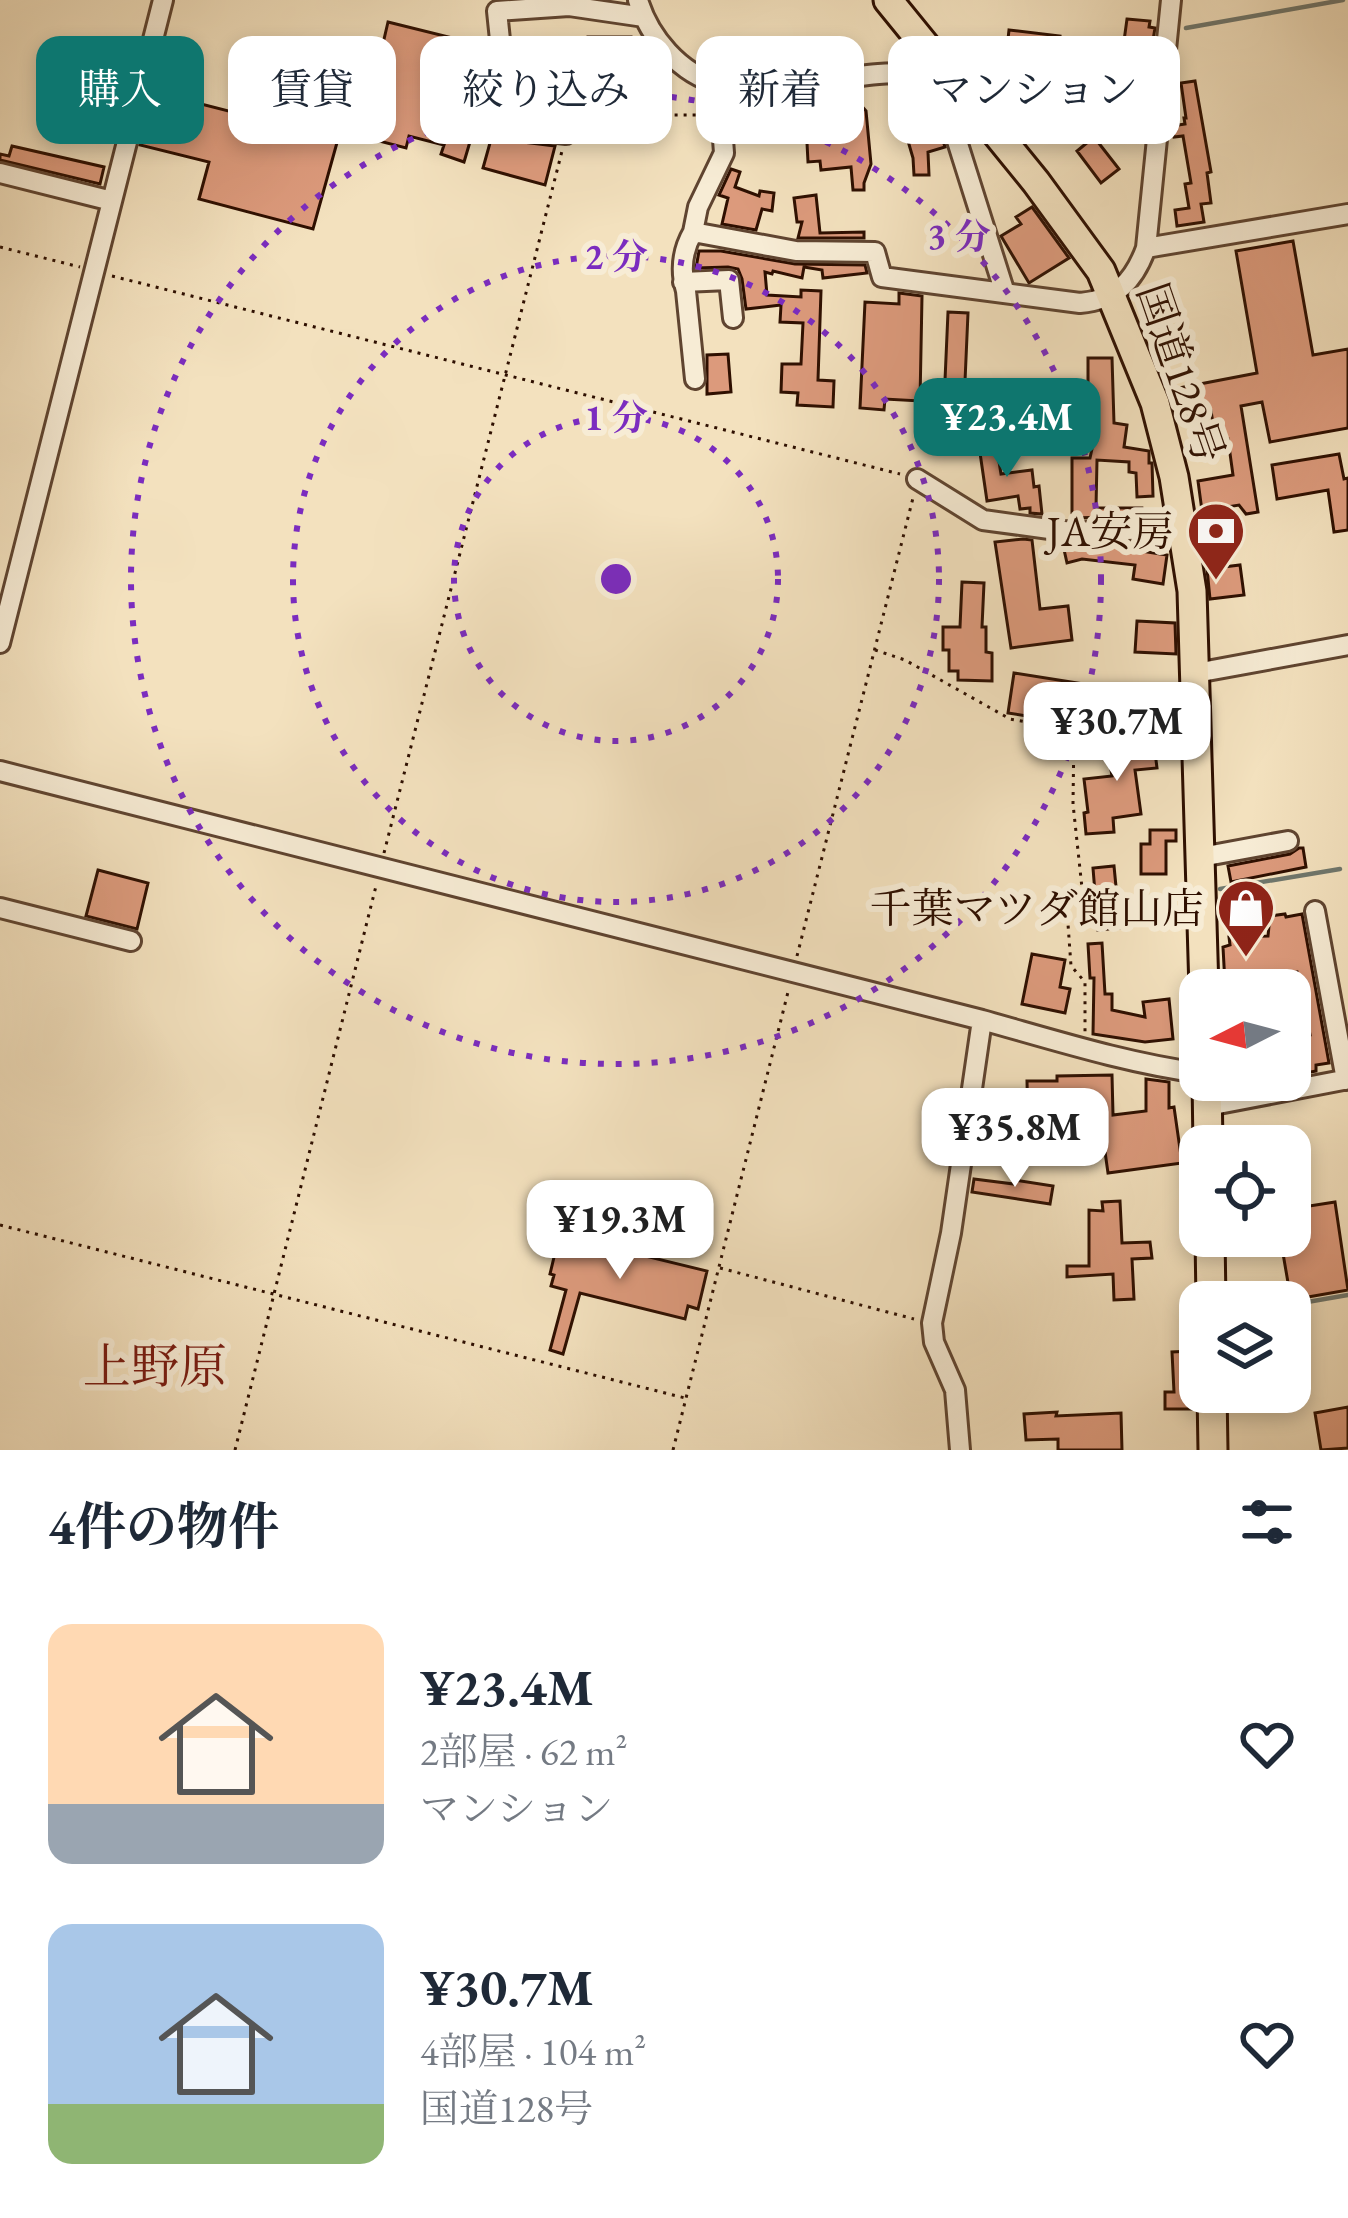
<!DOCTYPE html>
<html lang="ja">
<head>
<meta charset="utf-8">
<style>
	body { margin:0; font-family:"EB Garamond","Noto Serif JP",serif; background:#f6f6f7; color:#1f2937; height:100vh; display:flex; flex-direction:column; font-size:45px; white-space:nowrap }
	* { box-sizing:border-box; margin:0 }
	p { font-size:39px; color:#747a83 }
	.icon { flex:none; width:66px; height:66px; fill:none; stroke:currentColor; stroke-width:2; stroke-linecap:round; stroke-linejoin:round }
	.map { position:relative; height:1450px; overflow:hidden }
	.sheet { display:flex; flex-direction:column; background:#fff; flex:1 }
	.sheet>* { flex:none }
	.guide { position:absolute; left:36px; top:36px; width:1278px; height:108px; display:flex; gap:24px }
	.needle { width:78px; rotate:264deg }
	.fabs { position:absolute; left:1179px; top:969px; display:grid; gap:24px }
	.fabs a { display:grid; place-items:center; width:132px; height:132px; border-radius:24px; background:#fff; box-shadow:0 6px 18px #0003; font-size:60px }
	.price { position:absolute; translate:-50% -102px; padding:0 27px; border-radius:24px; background:#fff; color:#222; font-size:39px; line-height:78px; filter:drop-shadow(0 3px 6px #0008) }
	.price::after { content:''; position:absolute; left:50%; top:72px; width:36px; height:27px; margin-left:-18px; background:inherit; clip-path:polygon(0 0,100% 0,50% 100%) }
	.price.active { background:#0f766e; color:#fff }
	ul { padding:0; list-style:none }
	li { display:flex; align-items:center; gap:36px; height:300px; padding:0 48px }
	li span { display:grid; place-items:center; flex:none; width:336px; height:240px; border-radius:24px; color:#555 }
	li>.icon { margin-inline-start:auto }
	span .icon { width:144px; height:144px; fill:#fffc; stroke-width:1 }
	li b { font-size:51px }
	h2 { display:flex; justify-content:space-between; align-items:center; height:144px; padding:0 48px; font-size:51px }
	.tag { padding:0 42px; border-radius:24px; background:#fff; box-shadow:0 6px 18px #0003; font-size:42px; line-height:108px }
	.tag.active { background:#0f766e; color:#fff }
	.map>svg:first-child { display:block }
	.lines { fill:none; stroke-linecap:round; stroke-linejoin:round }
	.stream { stroke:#6f776d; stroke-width:4.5 }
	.building { fill:#dc9a7c; stroke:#2e0f00; stroke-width:3 }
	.minor-casing { stroke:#5f4430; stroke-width:24 }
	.highway-casing { stroke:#2e0f00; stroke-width:33 }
	.path { stroke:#2e0f00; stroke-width:3; stroke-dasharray:3 6; stroke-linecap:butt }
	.minor { stroke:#f7ecd5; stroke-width:18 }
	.highway { stroke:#f3e1be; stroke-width:27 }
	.ring { fill:none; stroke:#7b2cbf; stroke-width:6; stroke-dasharray:6 12 }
	.labels { text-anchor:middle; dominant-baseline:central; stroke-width:12; stroke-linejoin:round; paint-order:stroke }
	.street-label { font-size:42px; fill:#2e0f00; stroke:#f7ecd5 }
	.poi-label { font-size:42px; fill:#2e0f00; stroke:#f7ecd5; text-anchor:end }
	.quarter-label { font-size:48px; fill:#7a1f14; stroke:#f7ecd5 }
	.centre { fill:#7b2cbf; stroke:#f7ecd5; stroke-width:6 }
	.ring-label { font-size:36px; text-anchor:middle; font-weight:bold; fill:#7b2cbf; stroke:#f7ecd5; stroke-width:12; stroke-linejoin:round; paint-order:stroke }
</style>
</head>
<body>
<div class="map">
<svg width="1348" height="1450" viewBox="0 0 1348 1450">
	<rect width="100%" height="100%" fill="#f3e1be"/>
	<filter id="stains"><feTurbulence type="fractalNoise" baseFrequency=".00167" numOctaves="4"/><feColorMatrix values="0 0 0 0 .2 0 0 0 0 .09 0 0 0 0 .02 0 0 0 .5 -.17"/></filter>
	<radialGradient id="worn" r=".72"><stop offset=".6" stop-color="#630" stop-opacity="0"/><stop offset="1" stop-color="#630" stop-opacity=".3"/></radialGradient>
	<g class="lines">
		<!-- stream -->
		<path class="stream" d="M1186 28 1343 0
			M1220 889 1340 869
			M1290 1305 1348 1295"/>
	</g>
	<!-- building -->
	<path class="building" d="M1127 19 1150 21 1149 27 1155 28 1153 40H1145L1142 56 1119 53 1121 41H1124Z
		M388 22 477 44 465 94 483 98 464 162 441 154 444 145 409 136 406 148 352 134 363 89 372 91Z
		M1009 30 1060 36 1056 80 1004 75Z
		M588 37H631V55H650L649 72H666V105H588Z
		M526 52 529 75 545 73 547 100 520 101 515 53Z
		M1195 81 1211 172 1207 173 1211 203 1201 204 1204 222 1177 226 1175 210 1189 208 1185 184 1191 183 1183 136 1174 137 1172 126 1185 124 1184 118H1186L1181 83Z
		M927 89 945 147 928 152 929 175H914L913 158 908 141 917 138 912 125 931 118 924 90Z
		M154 92 338 139 313 229 199 199 209 162 140 145Z
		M858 102 866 111 871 164 864 183V190H853L851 167 821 170 820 161 808 162 806 124 846 121 845 103Z
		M495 125 498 135 506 140 555 146 545 185 483 168Z
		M1094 137 1119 169 1101 183 1077 151Z
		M12 146 104 167 100 184 0 160V154L9 156Z
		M731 169 740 172 735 187 759 196 760 191 774 193 772 211 762 209 756 230 722 224 728 198 719 195Z
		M816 195 820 233 864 232V238H798L802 222H797L794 198Z
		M1032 207 1069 258 1029 283 1001 236 1021 224 1016 217Z
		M1293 241 1313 355 1348 349V428L1270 442 1262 402 1241 406 1258 512 1246 514 1239 505 1202 511 1198 481 1233 475 1228 439 1216 441 1211 411 1184 416 1179 388 1257 373 1236 251Z
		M699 251H721L795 264 865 265 867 273 823 278 822 270 804 267 802 278 773 271 772 274 765 272 767 295 801 297V290L821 291 818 380 834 381 833 407 797 405 798 393 781 392 782 364H801L803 323 780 322 781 305 746 309 742 279 738 269 728 267 696 268Z
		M899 293 922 296 920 401 885 399 884 410 860 408 865 302 899 304Z
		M948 312 968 313 964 404 944 403Z
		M728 354 731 392 707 394V355Z
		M1088 358H1112L1114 423 1127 425 1124 447 1149 451V463H1152L1153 496 1137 497 1136 473 1129 472V462L1097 460 1096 508H1142L1143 516 1072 518V458H1090L1095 435H1077L1076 411 1088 410Z
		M995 437 1001 474 1032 470 1034 487 1039 486 1042 514 1030 513V508L1020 509 1018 496 987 501 978 439Z
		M1339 454 1344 479 1348 478V530L1334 532 1328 490 1277 499 1272 465Z
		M1023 539 1032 540 1040 609 1068 606 1072 640 1011 648 995 542Z
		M1124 544 1134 545V550L1167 555 1163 584 1133 579 1135 565 1082 559 1067 563 1063 545Z
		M1240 565 1244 595 1210 599 1207 569Z
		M962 582 984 583 982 627H986V652L992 653V681L958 680V671H949V650H943V627H960Z
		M1137 621 1175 623 1176 654 1135 652Z
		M1014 673 1090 685 1083 725 1008 713Z
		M1111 733 1144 736 1143 753 1155 752 1157 768 1135 770 1141 814 1113 818 1114 832 1086 834 1084 813 1088 812 1084 779 1112 776 1109 758Z
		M1150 830H1176V841H1166V874H1141V844H1150Z
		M1299 848H1303L1306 867 1231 882 1228 866 1290 854Z
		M1114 866 1120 928 1098 930 1093 868Z
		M98 870 148 883 137 929 86 916Z
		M1285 914 1286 917 1302 914 1329 1063 1316 1065V1071L1290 1076V1037L1310 1035 1300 978H1298L1297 972 1225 984 1223 947 1230 945 1229 937 1268 936 1270 916Z
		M1102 943 1105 994H1112V1010L1145 1017 1143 1002 1169 999 1173 1039 1145 1042 1093 1034 1094 978H1090L1088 944Z
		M1032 954 1065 960 1060 987 1070 989 1065 1013 1022 1004Z
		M1112 1075 1113 1115 1146 1111V1079L1169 1082V1108L1174 1107 1182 1163 1108 1173 1099 1109H1053L1054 1119H1049L1025 1143 1017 1136 1028 1125 1027 1081H1057V1076Z
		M974 1179 1014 1184 1015 1180 1053 1186 1050 1204 972 1192Z
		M1120 1201 1122 1243 1150 1242 1152 1258 1132 1259 1134 1299 1114 1300 1113 1274 1067 1277V1266H1089V1210L1103 1211 1102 1202Z
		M1335 1202 1348 1290 1291 1300 1280 1236H1290V1209Z
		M560 1232 572 1235 571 1238 707 1271 698 1309 688 1306 685 1319 580 1293 563 1354 550 1350 566 1290 551 1286 554 1275 550 1274Z
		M1191 1351 1194 1409H1165V1392H1174L1172 1352Z
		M1348 1407V1448L1321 1450 1315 1413Z
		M1057 1412 1056 1416 1121 1413 1122 1450H1058V1439L1026 1440 1024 1414Z"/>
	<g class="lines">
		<defs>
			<path id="minor" d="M638 0C649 37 680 74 719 84 755 94 829 80 868 75 890 72 922 75 941 67L940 87 1005 293
				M719 84 724 153 698 207 693 232 796 251 875 252 882 277 1080 303C1116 300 1134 281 1146 248L1171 0
				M566 134 509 127 497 11 569 6 644 17
				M0 173 112 201
				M693 232C682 251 680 270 686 291L695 379
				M1146 248 1348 214
				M683 282 729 280 733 318
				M917 479 983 520 1071 532 1183 528
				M0 643 163 0
				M1196 673 1348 645
				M0 771 982 1020C1054 1040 1126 1063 1200 1073
				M1201 857 1288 841
				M0 908 131 941
				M1315 911 1346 1080
				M1208 1106 1348 1079
				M960 1450 955 1390 934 1342 932 1323 951 1233 982 1020"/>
			<path id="highway" d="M888 0 1036 182 1101 271 1155 403 1174 477 1192 591 1204 990
				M1207 1080 1208 1146
				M1210 1236 1211 1302
				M1212 1392 1213 1450"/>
		</defs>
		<!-- minor casing -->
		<use href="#minor" class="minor-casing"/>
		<!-- highway casing -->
		<use href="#highway" class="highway-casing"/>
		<!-- path -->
		<path class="path" d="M570 120 572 115H707
			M0 247 80 267
			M112 276 900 474
			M875 650 905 660 1010 719 1074 730 1073 804 1082 888 1066 896 1071 966 1085 982V1034
			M384 853 563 147
			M797 956 914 494
			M0 1225 685 1398
			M720 1268 914 1319
			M235 1450 376 886
			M673 1450 789 988"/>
		<!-- minor -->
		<use href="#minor" class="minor"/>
		<!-- highway -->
		<use href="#highway" class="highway"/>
	</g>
	<!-- distance rings -->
	<g class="ring">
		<circle cx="616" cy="579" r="162"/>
		<circle cx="616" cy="579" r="323"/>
		<circle cx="616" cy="579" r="485"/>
	</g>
	<!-- icons -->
	<defs>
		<symbol id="bank-pin" viewBox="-11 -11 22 30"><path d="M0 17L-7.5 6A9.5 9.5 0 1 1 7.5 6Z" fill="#8f2418" stroke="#f7ecd5"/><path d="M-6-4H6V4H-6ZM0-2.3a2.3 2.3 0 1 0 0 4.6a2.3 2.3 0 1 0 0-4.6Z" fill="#fff"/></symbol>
		<symbol id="shop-pin" viewBox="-11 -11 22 30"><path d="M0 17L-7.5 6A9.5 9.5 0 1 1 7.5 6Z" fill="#8f2418" stroke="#f7ecd5"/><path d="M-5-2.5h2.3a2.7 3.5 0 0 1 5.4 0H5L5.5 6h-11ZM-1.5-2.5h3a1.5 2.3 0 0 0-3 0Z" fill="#fff"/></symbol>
	</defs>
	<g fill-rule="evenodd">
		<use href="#bank-pin" x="1183" y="498" width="66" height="90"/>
		<use href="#shop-pin" x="1213" y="875" width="66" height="90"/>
	</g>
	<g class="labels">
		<!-- street labels -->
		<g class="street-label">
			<text transform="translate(1181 373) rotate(71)">国道128号</text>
		</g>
		<!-- poi labels -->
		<g class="poi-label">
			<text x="1174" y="531">JA安房</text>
			<text x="1204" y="908">千葉マツダ館山店</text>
		</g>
		<!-- quarter labels -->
		<g class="quarter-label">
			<text x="155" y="1366">上野原</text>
		</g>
	</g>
	<circle cx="616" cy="579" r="18" class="centre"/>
	<g class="ring-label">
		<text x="959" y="249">3 分</text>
		<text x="616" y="269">2 分</text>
		<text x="616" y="430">1 分</text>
	</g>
	<rect width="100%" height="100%" filter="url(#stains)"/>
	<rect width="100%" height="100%" fill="url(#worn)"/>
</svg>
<div class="fabs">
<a><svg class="needle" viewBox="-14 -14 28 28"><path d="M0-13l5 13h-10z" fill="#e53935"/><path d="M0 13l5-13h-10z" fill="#747a83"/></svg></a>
<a><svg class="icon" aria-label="locate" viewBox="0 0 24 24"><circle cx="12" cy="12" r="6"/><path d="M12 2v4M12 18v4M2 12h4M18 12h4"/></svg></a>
<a><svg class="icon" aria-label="layers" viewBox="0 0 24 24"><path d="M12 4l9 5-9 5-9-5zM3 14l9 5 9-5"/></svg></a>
</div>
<b class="price active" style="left:1007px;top:480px">¥23.4M</b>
<b class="price" style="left:1117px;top:784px">¥30.7M</b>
<b class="price" style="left:1015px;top:1190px">¥35.8M</b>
<b class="price" style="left:620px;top:1282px">¥19.3M</b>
<div class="guide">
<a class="tag active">購入</a>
<a class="tag">賃貸</a>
<a class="tag">絞り込み</a>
<a class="tag">新着</a>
<a class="tag">マンション</a>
</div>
</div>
<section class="sheet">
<h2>4件の物件<svg class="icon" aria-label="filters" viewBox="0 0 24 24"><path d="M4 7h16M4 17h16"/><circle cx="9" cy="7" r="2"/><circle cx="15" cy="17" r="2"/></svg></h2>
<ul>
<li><span style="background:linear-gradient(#ffd9b3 75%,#9aa5b1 0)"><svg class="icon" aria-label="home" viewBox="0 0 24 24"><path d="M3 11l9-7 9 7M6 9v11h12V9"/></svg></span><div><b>¥23.4M</b><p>2部屋 · 62 m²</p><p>マンション</p></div><svg class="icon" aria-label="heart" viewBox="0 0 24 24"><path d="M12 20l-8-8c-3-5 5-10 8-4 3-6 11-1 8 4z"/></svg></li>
<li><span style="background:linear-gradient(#a9c7e8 75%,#8fb573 0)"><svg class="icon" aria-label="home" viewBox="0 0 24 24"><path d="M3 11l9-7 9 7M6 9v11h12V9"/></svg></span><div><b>¥30.7M</b><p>4部屋 · 104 m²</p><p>国道128号</p></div><svg class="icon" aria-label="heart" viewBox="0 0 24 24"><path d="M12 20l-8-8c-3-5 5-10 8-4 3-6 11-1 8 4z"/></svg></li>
</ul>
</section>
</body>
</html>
